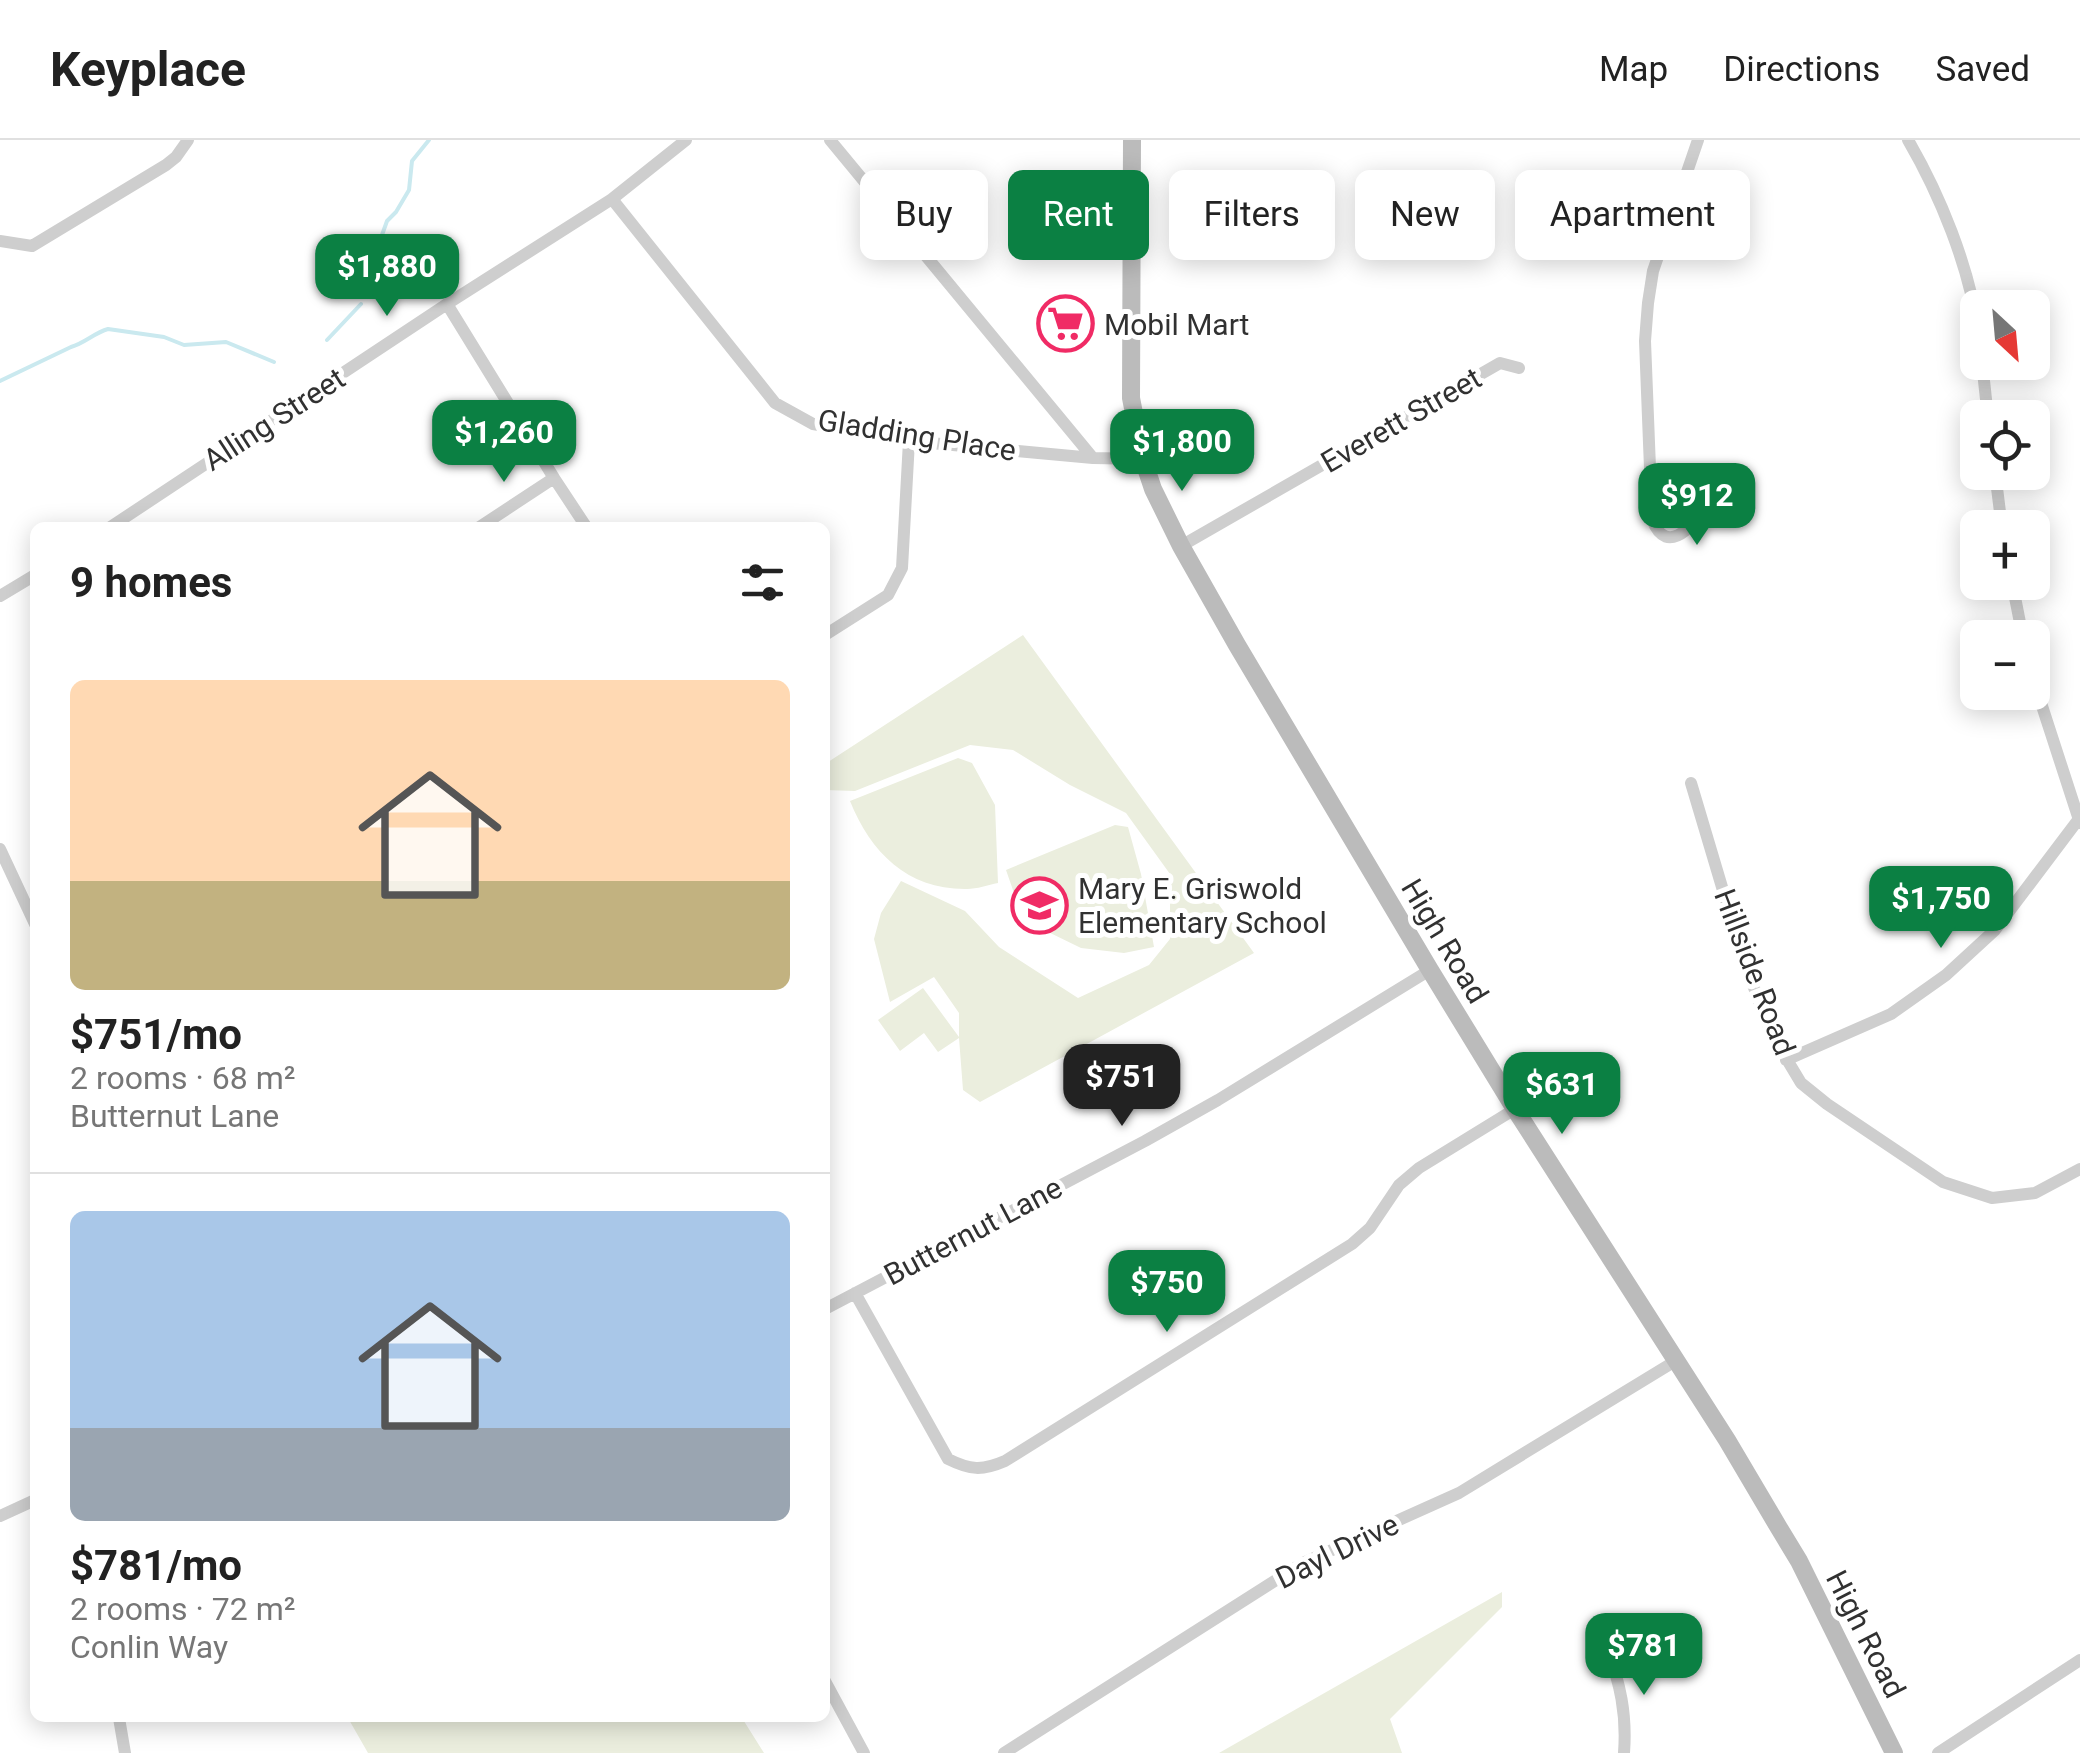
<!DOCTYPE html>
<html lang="en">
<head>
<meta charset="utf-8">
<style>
	body { margin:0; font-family:Roboto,sans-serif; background:#f6f6f6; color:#222; height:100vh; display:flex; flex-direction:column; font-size:38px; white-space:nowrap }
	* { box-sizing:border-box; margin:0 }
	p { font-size:32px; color:#767676 }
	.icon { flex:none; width:55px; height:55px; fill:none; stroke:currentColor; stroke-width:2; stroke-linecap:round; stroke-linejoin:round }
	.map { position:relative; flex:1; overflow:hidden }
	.panel { position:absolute; left:30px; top:382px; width:800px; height:1200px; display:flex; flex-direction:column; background:#fff; border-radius:15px; box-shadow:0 5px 25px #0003 }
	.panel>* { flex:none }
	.hud { position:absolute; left:860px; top:30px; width:950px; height:90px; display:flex; gap:20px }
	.needle { width:65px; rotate:154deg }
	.tools { position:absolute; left:1960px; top:150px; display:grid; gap:20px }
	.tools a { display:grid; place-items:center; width:90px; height:90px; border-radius:15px; background:#fff; box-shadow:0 5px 25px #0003; font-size:50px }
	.price { position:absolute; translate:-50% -85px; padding:0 22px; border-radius:20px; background:#0b8043; color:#fff; font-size:32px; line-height:65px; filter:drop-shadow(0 2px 5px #0008) }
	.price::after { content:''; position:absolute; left:50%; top:60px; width:30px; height:22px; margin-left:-15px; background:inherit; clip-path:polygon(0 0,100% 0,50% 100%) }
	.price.current { background:#222; color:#fff }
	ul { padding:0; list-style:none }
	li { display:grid; align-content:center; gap:20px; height:530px; padding:0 40px }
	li+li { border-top:2px solid #e0e0e0 }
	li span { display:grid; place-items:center; height:310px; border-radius:15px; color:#555 }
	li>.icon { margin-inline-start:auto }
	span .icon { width:180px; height:180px; fill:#fffc; stroke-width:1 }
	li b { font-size:42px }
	h2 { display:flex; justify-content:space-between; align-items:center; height:120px; padding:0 40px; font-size:42px }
	.tag { padding:0 35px; border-radius:15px; background:#fff; box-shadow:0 5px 25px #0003; font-size:35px; line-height:90px }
	.tag.current { background:#0b8043; color:#fff }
	header { display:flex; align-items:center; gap:60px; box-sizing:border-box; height:140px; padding:0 50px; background:#fff; border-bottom:2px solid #e0e0e0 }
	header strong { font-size:48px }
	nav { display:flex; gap:55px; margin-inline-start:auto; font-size:35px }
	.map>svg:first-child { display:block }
	.green { fill:#ebeede }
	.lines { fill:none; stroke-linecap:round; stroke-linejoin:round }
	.stream { stroke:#cae9ef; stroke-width:4 }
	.minor { stroke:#cecece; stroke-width:12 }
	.secondary { stroke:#bbb; stroke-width:18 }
	.labels { text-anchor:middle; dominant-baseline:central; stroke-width:10; stroke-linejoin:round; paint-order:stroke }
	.poi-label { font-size:30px; fill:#313131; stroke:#fff; text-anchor:start }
	.street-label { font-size:30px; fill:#313131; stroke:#fff }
</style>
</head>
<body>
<header>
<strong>Keyplace</strong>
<nav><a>Map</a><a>Directions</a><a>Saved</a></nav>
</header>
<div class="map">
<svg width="2080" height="1613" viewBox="0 0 2080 1613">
	<rect width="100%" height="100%" fill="#fff"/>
	<!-- green -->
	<path class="green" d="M1023 495 1254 813 980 962 963 950 959 898 938 912 924 893 900 911 878 880 923 848 959 897V873L934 837 890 862 874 799 881 773 901 741 965 771 999 807 1078 858 1149 825 1170 799V734L1126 673 1070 645 1013 610 970 605 855 651 825 650V624Z
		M958 618 972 623 995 665 998 743C988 745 977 749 967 749 908 750 871 713 850 661Z
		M1115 685 1128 687 1141 734 1154 807 1124 813 1081 808 1040 788 1014 753 1006 730Z
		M1502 1452V1467L1390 1579 1402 1613H1219Z
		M348 1578H742L764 1613H368Z"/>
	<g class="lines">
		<!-- stream -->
		<path class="stream" d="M371 143 377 109 387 81 396 72 409 50 412 21 429 0
			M327 200 361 164
			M0 241 71 207C85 203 94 193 108 189L164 197 184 205 226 202 274 222"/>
		<!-- minor -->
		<path class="minor" d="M830 0 1093 318
			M1908 0C1940 55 1969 126 1978 190
			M612 59 775 263 813 284 909 301 1093 318 1143 319
			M0 101 32 106 166 25 176 17 188 0
			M447 164 554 338 587 388
			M1982 222 1988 278
			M1995 332 2002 388
			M1651 357C1676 358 1691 362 1686 390 1670 403 1659 398 1652 379L1645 201 1648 163 1653 131 1698 0
			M109 388 447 164 612 59 686 0
			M478 388 554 338
			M1181 406 1500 223 1519 228
			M2012 442 2023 498
			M0 456 35 435
			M825 495 888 455 902 428 909 301
			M2032 535 2080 683
			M1691 643 1744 821 1771 893 1801 943 1827 964 1943 1042 1992 1058 2035 1053 2080 1029
			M0 709 35 784
			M1786 920 1891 874 1946 835 1995 790 2078 680
			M855 1153 948 1319C970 1330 982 1331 1005 1321L1352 1104 1370 1088 1399 1045 1419 1028 1515 969
			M825 1169 1145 1001 1218 960 1430 830
			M0 1376 35 1360
			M1607 1507C1620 1544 1627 1573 1624 1613
			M825 1541 864 1613
			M119 1578 125 1613
			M1004 1613 1303 1423 1459 1353 1677 1220
			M1938 1613 2080 1520"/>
		<!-- secondary -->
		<path class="secondary" d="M1132 0 1131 258 1143 319 1153 349 1181 406 1237 505 1430 830 1515 969 1727 1300 1779 1388 1799 1421 1894 1613"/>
	</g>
	<!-- icons -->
	<defs>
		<symbol id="supermarket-ring" viewBox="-11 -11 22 22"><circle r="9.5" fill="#fff" stroke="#f02b65" stroke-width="1.5"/><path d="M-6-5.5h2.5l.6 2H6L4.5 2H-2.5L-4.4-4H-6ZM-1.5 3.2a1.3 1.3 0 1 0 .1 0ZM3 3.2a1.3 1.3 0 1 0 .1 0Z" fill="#f02b65"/></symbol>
		<symbol id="school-ring" viewBox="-11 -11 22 22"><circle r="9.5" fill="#fff" stroke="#f02b65" stroke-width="1.5"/><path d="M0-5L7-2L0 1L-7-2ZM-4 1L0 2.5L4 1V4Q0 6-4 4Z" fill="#f02b65"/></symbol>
	</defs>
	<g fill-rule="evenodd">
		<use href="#supermarket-ring" x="1034" y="152" width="63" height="63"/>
		<use href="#school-ring" x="1008" y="734" width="63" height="63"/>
	</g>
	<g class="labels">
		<!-- poi labels -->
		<g class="poi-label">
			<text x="1104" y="184">Mobil Mart</text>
			<text x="1078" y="748">Mary E. Griswold<tspan x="1078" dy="34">Elementary School</tspan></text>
		</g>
		<!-- street labels -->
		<g class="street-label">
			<text transform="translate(274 279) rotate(-33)">Alling Street</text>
			<text transform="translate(1401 280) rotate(-30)">Everett Street</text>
			<text transform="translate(917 295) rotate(9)">Gladding Place</text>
			<text transform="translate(1445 801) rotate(59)">High Road</text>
			<text transform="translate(1755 832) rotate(69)">Hillside Road</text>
			<text transform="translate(973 1091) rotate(-28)">Butternut Lane</text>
			<text transform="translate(1337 1411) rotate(-26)">Dayl Drive</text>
			<text transform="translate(1866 1494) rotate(63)">High Road</text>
		</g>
	</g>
</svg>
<div class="tools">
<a><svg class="needle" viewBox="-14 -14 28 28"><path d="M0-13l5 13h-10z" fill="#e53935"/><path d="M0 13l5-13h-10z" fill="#767676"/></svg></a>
<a><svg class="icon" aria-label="locate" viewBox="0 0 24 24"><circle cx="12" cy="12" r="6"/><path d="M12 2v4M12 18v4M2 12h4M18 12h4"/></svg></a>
<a>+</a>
<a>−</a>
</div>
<b class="price" style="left:387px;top:179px">$1,880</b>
<b class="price" style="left:504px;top:345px">$1,260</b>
<b class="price" style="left:1182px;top:354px">$1,800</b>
<b class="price" style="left:1697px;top:408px">$912</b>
<b class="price" style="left:1941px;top:811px">$1,750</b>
<b class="price current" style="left:1122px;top:989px">$751</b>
<b class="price" style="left:1562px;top:997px">$631</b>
<b class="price" style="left:1167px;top:1195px">$750</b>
<b class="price" style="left:1644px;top:1558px">$781</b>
<div class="hud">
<a class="tag">Buy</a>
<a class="tag current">Rent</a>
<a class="tag">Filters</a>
<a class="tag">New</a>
<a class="tag">Apartment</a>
</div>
<section class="panel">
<h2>9 homes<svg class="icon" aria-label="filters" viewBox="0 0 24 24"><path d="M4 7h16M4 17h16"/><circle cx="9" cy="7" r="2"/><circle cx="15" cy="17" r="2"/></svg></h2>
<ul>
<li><span style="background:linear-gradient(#ffd9b3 65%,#c2b280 0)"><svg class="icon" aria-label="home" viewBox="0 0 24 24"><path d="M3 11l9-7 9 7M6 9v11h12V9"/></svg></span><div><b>$751/mo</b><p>2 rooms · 68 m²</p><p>Butternut Lane</p></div></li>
<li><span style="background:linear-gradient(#a9c7e8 70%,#9aa5b1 0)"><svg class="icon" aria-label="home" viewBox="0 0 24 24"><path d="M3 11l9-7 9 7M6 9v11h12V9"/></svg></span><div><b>$781/mo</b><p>2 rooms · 72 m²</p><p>Conlin Way</p></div></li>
</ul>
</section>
</div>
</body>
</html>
